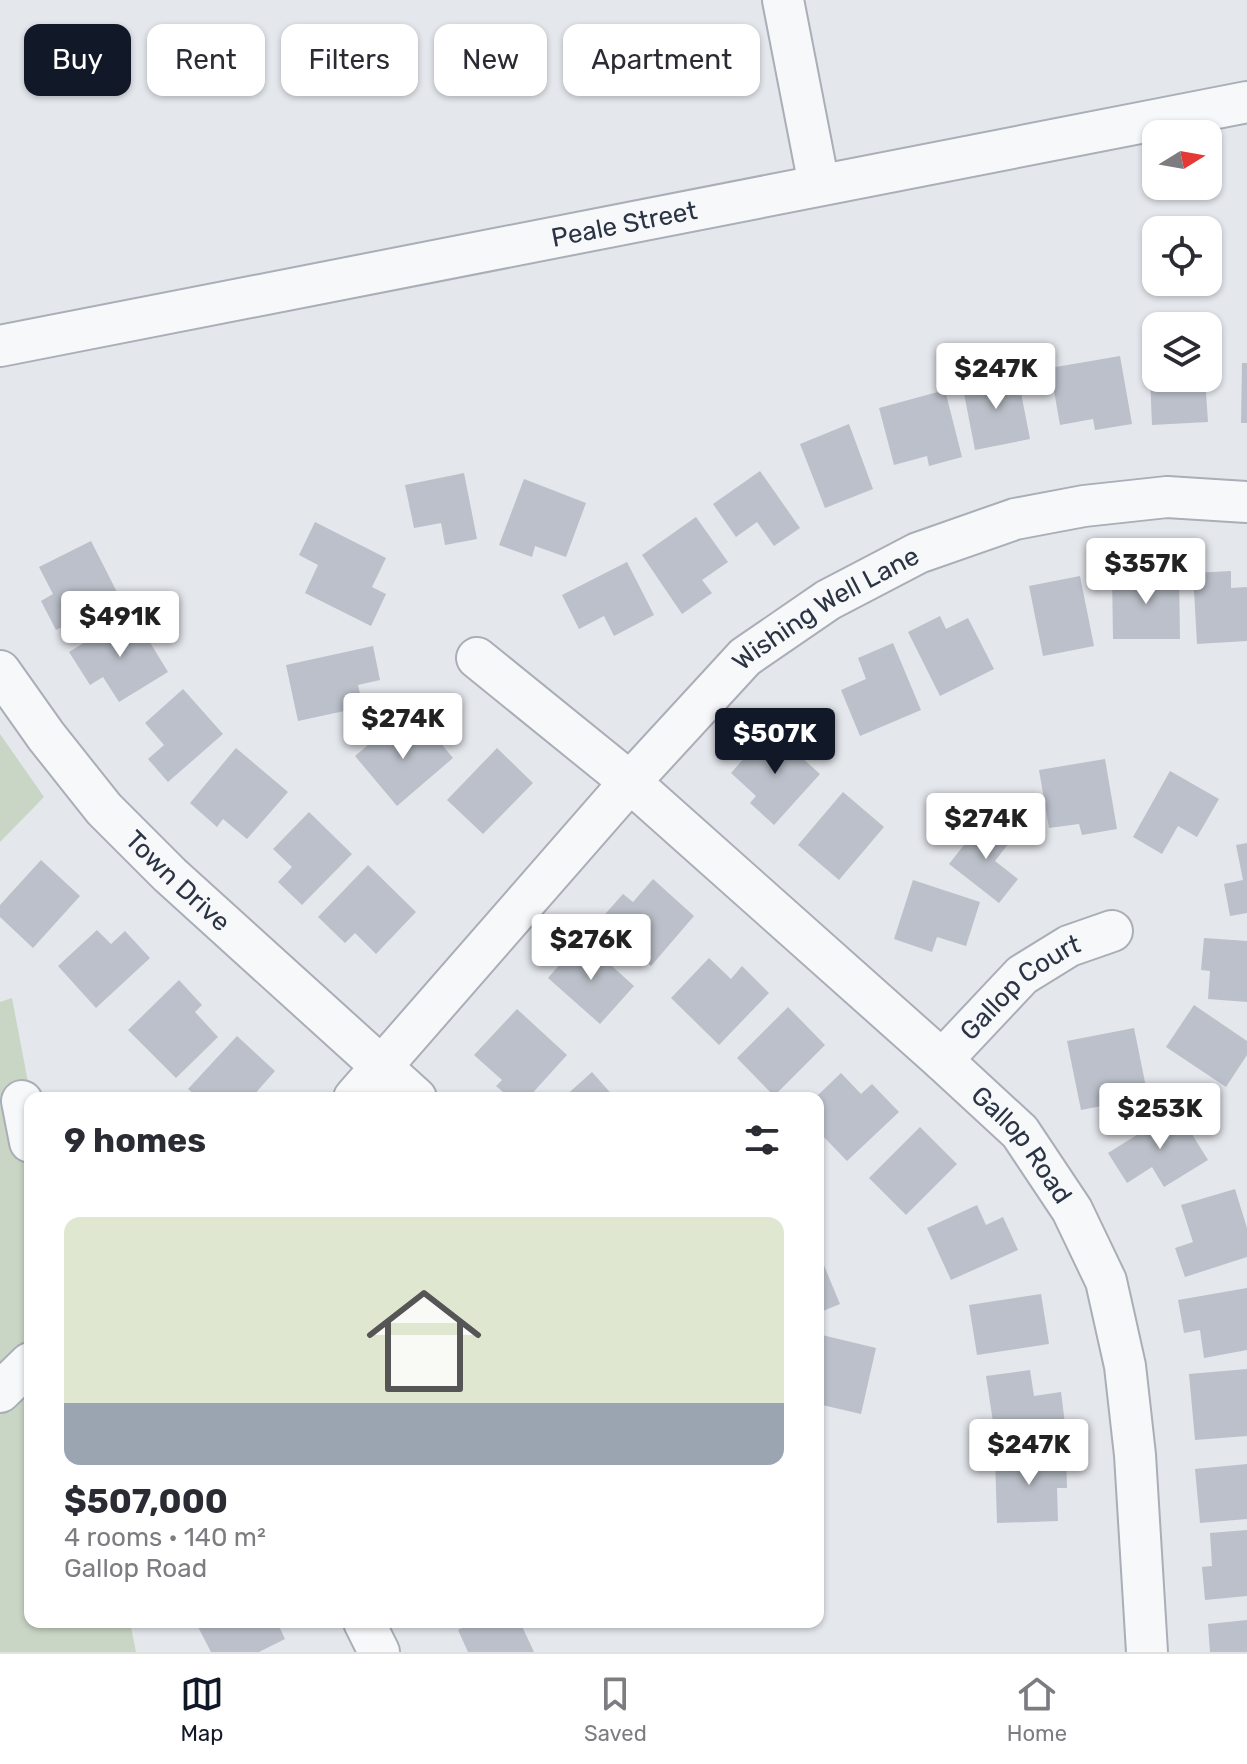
<!DOCTYPE html>
<html lang="en">
<head>
<meta charset="utf-8">
<style>
	body { margin:0; font-family:Rubik,sans-serif; background:#f7f7f7; color:#2b2b33; height:100vh; display:flex; flex-direction:column; font-size:30px; white-space:nowrap }
	* { box-sizing:border-box; margin:0 }
	p { font-size:26px; color:#7c7c81 }
	.icon { flex:none; width:44px; height:44px; fill:none; stroke:currentColor; stroke-width:2; stroke-linecap:round; stroke-linejoin:round }
	.map { position:relative; flex:1; overflow:hidden }
	.side { position:absolute; left:24px; top:1092px; width:800px; height:536px; display:flex; flex-direction:column; background:#fff; border-radius:16px; box-shadow:0 2px 6px #0004 }
	.side>* { flex:none }
	.hud { position:absolute; left:24px; top:24px; width:800px; height:72px; display:flex; gap:16px }
	.needle { width:52px; rotate:79deg }
	.buttons { position:absolute; left:1142px; top:120px; display:grid; gap:16px }
	.buttons a { display:grid; place-items:center; width:80px; height:80px; border-radius:16px; background:#fff; box-shadow:0 2px 6px #0004; font-size:40px }
	.price { position:absolute; translate:-50% -68px; padding:0 18px; border-radius:8px; background:#fff; color:#222; font-size:26px; line-height:52px; filter:drop-shadow(0 2px 4px #0008) }
	.price::after { content:''; position:absolute; left:50%; top:48px; width:24px; height:18px; margin-left:-12px; background:inherit; clip-path:polygon(0 0,100% 0,50% 100%) }
	.price.active { background:#111827; color:#fff }
	ul { padding:0; list-style:none }
	li { display:grid; align-content:center; gap:16px; height:424px; padding:0 40px }
	li span { display:grid; place-items:center; height:248px; border-radius:16px; color:#555 }
	li>.icon { margin-inline-start:auto }
	span .icon { width:144px; height:144px; fill:#fffc; stroke-width:1 }
	li b { font-size:34px }
	h2 { display:flex; justify-content:space-between; align-items:center; height:96px; padding:0 40px; font-size:34px }
	.chip { padding:0 28px; border-radius:16px; background:#fff; box-shadow:0 2px 6px #0004; font-size:28px; line-height:72px }
	.chip.active { background:#111827; color:#fff }
	.menu { display:flex; justify-content:space-around; align-items:center; height:112px; border-top:2px solid #e1e1e2; background:#fff; font-size:22px; color:#7c7c81 }
	.menu a { display:grid; justify-items:center; gap:4px }
	.menu .active { color:#111827 }
	.map>svg:first-child { display:block }
	.green { fill:#c9d6c5 }
	.building { fill:#bbc0ca }
	.lines { fill:none; stroke-linecap:round; stroke-linejoin:round }
	.minor-casing { stroke:#a9aeb7; stroke-width:44 }
	.minor { stroke:#f7f8fa; stroke-width:40 }
	.labels { text-anchor:middle; dominant-baseline:central; stroke-width:6; stroke-linejoin:round; paint-order:stroke }
	.street-label { font-size:26px; fill:#2b3445; stroke:#f4f6f9 }
</style>
</head>
<body>
<div class="map">
<svg width="1247" height="1652" viewBox="0 0 1247 1652">
	<rect width="100%" height="100%" fill="#e4e7ec"/>
	<!-- green -->
	<path class="green" d="M0 734 44 797 0 842Z
		M12 998 31 1098 30 1622H130L136 1652H0V1002Z"/>
	<!-- building -->
	<path class="building" d="M1149 354H1156V378H1205L1208 422 1152 425Z
		M1120 356 1132 424 1095 430 1093 419 1060 425 1050 368Z
		M1242 363H1247V423H1241Z
		M1017 372 1030 439 975 450 962 383Z
		M945 390 962 457 929 466 927 456 894 465 879 408Z
		M849 424 873 489 825 508 800 444Z
		M760 471 800 528 774 546 757 522 736 537 713 504Z
		M464 473 477 539 445 545 441 523 414 528 405 485Z
		M524 479 586 503 566 557 535 546 532 557 499 545Z
		M696 517 728 562 702 580 712 593 682 614 642 555Z
		M315 522 386 558 372 587 386 594 371 626 305 593 318 565 299 555Z
		M91 541 120 598 56 630 41 601 53 594 39 567Z
		M627 562 654 615 614 636 604 616 579 629 562 595Z
		M1231 571V588L1247 587V641L1197 644 1193 573Z
		M1112 573H1179L1180 639H1113Z
		M1080 576 1094 646 1043 656 1029 586Z
		M132 613 168 672 119 702 103 677 90 685 69 652Z
		M940 616 946 629 968 618 994 669 940 696 908 632Z
		M893 643 921 710 860 736 841 690 866 679 858 658Z
		M373 646 380 680 358 685 363 707 298 721 286 665Z
		M183 689 223 734 168 782 148 759 164 745 145 723Z
		M396 721 414 742 429 729 453 758 397 806 355 756Z
		M770 729 820 774 774 825 750 803 756 796 731 773Z
		M236 748 288 792 247 839 223 819 217 827 190 803Z
		M497 748 533 783 483 834 447 800Z
		M1105 759 1117 829 1082 835 1079 824 1049 828 1039 770Z
		M1170 771 1219 799 1197 837 1178 826 1162 854 1133 837Z
		M843 792 884 827 839 880 798 845Z
		M309 812 352 854 302 905 278 882 292 867 273 849Z
		M986 817 1012 839 995 861 1018 879 999 903 949 864Z
		M1247 843V913L1230 916 1224 884 1243 880 1236 845Z
		M41 860 80 896 33 948 0 917V905Z
		M368 865 416 912 376 954 355 933 345 943 318 917Z
		M653 879 694 916 651 966 599 921 623 894 633 902Z
		M913 880 980 902 966 946 937 937 932 952 894 939Z
		M97 930 111 944 125 931 150 958 96 1008 58 966Z
		M1204 938 1247 941V1002L1208 999 1210 971 1201 970Z
		M582 939 634 986 600 1024 548 978Z
		M709 958 731 979 742 966 769 993 719 1045 671 998Z
		M179 980 202 1005 195 1012 218 1037 176 1078 128 1030Z
		M1194 1005 1247 1041V1055L1226 1087 1166 1047Z
		M788 1007 825 1045 774 1096 737 1058Z
		M517 1009 567 1055 528 1098H510L496 1086 502 1080 474 1055Z
		M1134 1028 1148 1097 1081 1110 1067 1041Z
		M237 1036 275 1071 251 1098H198L188 1089Z
		M592 1072 615 1098H563Z
		M841 1073 861 1094 872 1084 899 1112 847 1161 818 1131V1098H815Z
		M1177 1110 1208 1160 1164 1187 1152 1167 1127 1183 1108 1153Z
		M920 1127 957 1164 906 1215 869 1178Z
		M1235 1189 1247 1228V1257L1185 1277 1175 1248 1193 1242 1181 1205Z
		M977 1205 986 1225 1003 1217 1018 1250 951 1280 927 1228Z
		M818 1251 840 1304 818 1313Z
		M1247 1288V1350L1204 1358 1200 1330 1184 1333 1178 1300Z
		M1041 1294 1049 1344 977 1355 969 1305Z
		M822 1335 876 1348 861 1414 818 1404V1349Z
		M1247 1369V1436L1195 1440 1189 1374Z
		M1030 1370 1034 1396 1061 1392 1065 1424 995 1435 986 1376Z
		M1066 1453 1067 1488H1057L1058 1521 997 1523 995 1455Z
		M1247 1464V1519L1200 1523 1195 1469Z
		M1247 1530V1596L1205 1600 1202 1567 1212 1566 1210 1533Z
		M1247 1620V1652H1210L1208 1624Z
		M203 1622H277L285 1639 259 1652H211L197 1625Z
		M474 1622H520L534 1652H468L458 1630Z"/>
	<g class="lines">
		<defs>
			<g id="minor">
				<path d="M783 0 819 185"/>
				<path id="s1" d="M0 346 1247 102"/>
				<path id="s2" d="M477 658 630 782 942 1060 1020 1132 1072 1210 1106 1281 1125 1366 1135 1455 1147 1652"/>
				<path id="s3" d="M0 671 46 736 104 809 170 875 416 1098"/>
				<path id="s4" d="M942 1060 1022 975 1069 946 1112 931"/>
				<path id="s5" d="M354 1098 630 782 745 657 828 600 918 553 1015 519 1084 506 1167 497 1247 502"/>
				<path d="M22 1101 30 1142"/>
				<path d="M0 1392 30 1363"/>
				<path d="M364 1622 379 1652"/>
			</g>
		</defs>
		<!-- minor casing -->
		<use href="#minor" class="minor-casing"/>
		<!-- minor -->
		<use href="#minor" class="minor"/>
	</g>
	<g class="labels">
		<!-- street labels -->
		<g class="street-label">
			<text stroke="none"><textPath href="#s1" startOffset="636">Peale Street</textPath></text>
			<text stroke="none"><textPath href="#s5" startOffset="684">Wishing Well Lane</textPath></text>
			<text stroke="none"><textPath href="#s3" startOffset="276">Town Drive</textPath></text>
			<text stroke="none"><textPath href="#s4" startOffset="108">Gallop Court</textPath></text>
			<text stroke="none"><textPath href="#s2" startOffset="732">Gallop Road</textPath></text>
		</g>
	</g>
</svg>
<div class="buttons">
<a><svg class="needle" viewBox="-14 -14 28 28"><path d="M0-13l5 13h-10z" fill="#e53935"/><path d="M0 13l5-13h-10z" fill="#7c7c81"/></svg></a>
<a><svg class="icon" aria-label="locate" viewBox="0 0 24 24"><circle cx="12" cy="12" r="6"/><path d="M12 2v4M12 18v4M2 12h4M18 12h4"/></svg></a>
<a><svg class="icon" aria-label="layers" viewBox="0 0 24 24"><path d="M12 4l9 5-9 5-9-5zM3 14l9 5 9-5"/></svg></a>
</div>
<b class="price" style="left:996px;top:411px">$247K</b>
<b class="price" style="left:1146px;top:606px">$357K</b>
<b class="price" style="left:120px;top:659px">$491K</b>
<b class="price" style="left:403px;top:761px">$274K</b>
<b class="price active" style="left:775px;top:776px">$507K</b>
<b class="price" style="left:986px;top:861px">$274K</b>
<b class="price" style="left:591px;top:982px">$276K</b>
<b class="price" style="left:1160px;top:1151px">$253K</b>
<b class="price" style="left:1029px;top:1487px">$247K</b>
<div class="hud">
<a class="chip active">Buy</a>
<a class="chip">Rent</a>
<a class="chip">Filters</a>
<a class="chip">New</a>
<a class="chip">Apartment</a>
</div>
<section class="side">
<h2>9 homes<svg class="icon" aria-label="filters" viewBox="0 0 24 24"><path d="M4 7h16M4 17h16"/><circle cx="9" cy="7" r="2"/><circle cx="15" cy="17" r="2"/></svg></h2>
<ul>
<li><span style="background:linear-gradient(#dfe7d0 75%,#9aa5b1 0)"><svg class="icon" aria-label="home" viewBox="0 0 24 24"><path d="M3 11l9-7 9 7M6 9v11h12V9"/></svg></span><div><b>$507,000</b><p>4 rooms · 140 m²</p><p>Gallop Road</p></div></li>
</ul>
</section>
</div>
<nav class="menu">
<a class="active"><svg class="icon" aria-label="map" viewBox="0 0 24 24"><path d="M3 6l6-2 6 2 6-2v14l-6 2-6-2-6 2zM9 4v14M15 6v14"/></svg>Map</a>
<a><svg class="icon" aria-label="saved" viewBox="0 0 24 24"><path d="M7 4h10v16l-5-4-5 4z"/></svg>Saved</a>
<a><svg class="icon" aria-label="home" viewBox="0 0 24 24"><path d="M3 11l9-7 9 7M6 9v11h12V9"/></svg>Home</a>
</nav>
</body>
</html>
